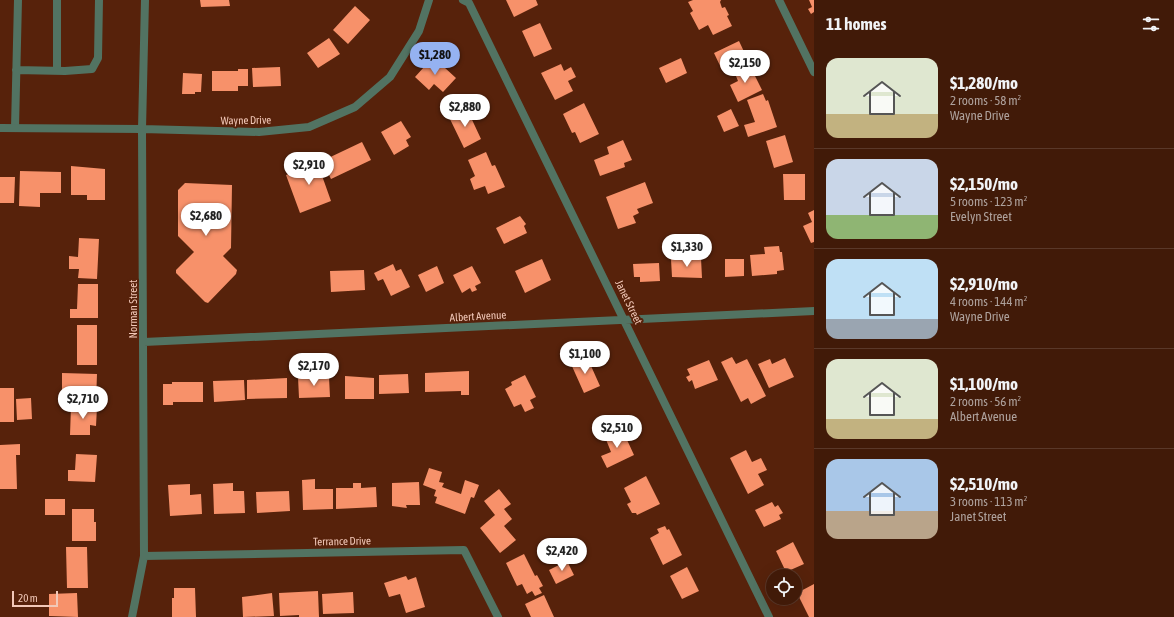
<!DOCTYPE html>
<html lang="en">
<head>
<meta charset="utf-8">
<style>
	body { margin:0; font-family:"Asap Condensed",sans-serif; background:#4c2716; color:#f1f3f6; height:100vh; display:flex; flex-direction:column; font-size:15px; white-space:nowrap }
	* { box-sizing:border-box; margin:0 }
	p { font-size:13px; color:#aea19c }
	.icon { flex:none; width:22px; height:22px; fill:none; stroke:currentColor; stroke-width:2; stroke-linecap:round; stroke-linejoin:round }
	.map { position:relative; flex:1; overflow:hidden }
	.side { display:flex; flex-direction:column; background:#411a08; width:360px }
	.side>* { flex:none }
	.tools { position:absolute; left:766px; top:569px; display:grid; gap:8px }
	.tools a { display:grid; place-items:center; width:36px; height:36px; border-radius:50%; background:#411a08; box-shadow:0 4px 16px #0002,0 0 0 1px #5a3829; font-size:20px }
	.scale { position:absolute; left:12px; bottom:10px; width:46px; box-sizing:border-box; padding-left:4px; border:2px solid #f2c8b8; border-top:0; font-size:11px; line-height:14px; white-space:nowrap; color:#f2c8b8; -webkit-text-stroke:3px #57220b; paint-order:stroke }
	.price { position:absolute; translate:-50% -34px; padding:0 9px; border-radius:14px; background:#fff; color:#222; font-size:13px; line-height:26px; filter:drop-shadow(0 1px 2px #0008) }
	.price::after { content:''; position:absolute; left:50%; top:24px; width:12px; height:9px; margin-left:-6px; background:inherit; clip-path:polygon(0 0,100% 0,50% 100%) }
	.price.active { background:#95b2f1; color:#111 }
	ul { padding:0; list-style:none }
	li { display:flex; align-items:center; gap:12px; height:100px; padding:0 12px }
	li+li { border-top:1px solid #5a3829 }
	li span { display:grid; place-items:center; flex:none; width:112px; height:80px; border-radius:12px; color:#555 }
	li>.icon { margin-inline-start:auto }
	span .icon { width:48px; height:48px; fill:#fffc; stroke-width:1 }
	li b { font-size:17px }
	h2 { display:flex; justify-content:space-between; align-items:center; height:48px; padding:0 12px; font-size:17px }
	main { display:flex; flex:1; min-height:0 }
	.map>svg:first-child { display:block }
	.building { fill:#f7916a }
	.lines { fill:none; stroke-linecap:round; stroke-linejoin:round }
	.lane { stroke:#527362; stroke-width:8 }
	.street { stroke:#527362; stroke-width:8 }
	.labels { text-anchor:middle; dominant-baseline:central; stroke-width:4; stroke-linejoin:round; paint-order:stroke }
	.street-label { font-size:11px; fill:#f2c8b8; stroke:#57220b }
</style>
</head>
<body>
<main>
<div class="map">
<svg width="814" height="617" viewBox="0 0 814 617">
	<rect width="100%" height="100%" fill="#57220b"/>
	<!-- building -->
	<path class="building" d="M200 0H229L230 6 201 7Z
		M506 0H536L538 5 514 17Z
		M693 0H721L720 2 722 8 725 7 729 15 727 16 732 26 713 35 708 25 699 30 690 13 693 11 688 2Z
		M809 0H814V12L811 14 808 9 812 7Z
		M355 6 370 20 348 44 333 30Z
		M540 23 552 49 534 57 522 31Z
		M329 38 340 54 318 68 307 53Z
		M739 41 747 58 722 70 714 53Z
		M433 57 456 78 443 92 434 84 429 90 415 77Z
		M681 58 687 73 666 83 659 68Z
		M561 64 564 71 571 67 576 77 568 81 573 91 555 100 541 73Z
		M749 64 762 90 738 102 730 85 738 81 734 71Z
		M280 67 281 86 253 87 252 68Z
		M238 69H248V86H238V91H212V71H238Z
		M183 73 202 74 201 92H195V94H182Z
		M763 94 766 101 768 100 777 127 748 137 744 125 755 122 747 100Z
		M584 103 599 134 580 143 575 132 572 133 563 114Z
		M467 109 481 139 464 148 449 117Z
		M731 109 739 126 724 132 717 116Z
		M401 121 411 137 406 140 409 146 394 155 381 132Z
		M785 135 793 162 774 168 766 141Z
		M623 140 632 160 624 163 625 167 600 176 594 160 609 154 607 147Z
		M362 142 371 160 331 179 322 161Z
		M486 152 492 166 495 165 505 187 488 194 485 186 474 190 470 179 475 176 468 160Z
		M315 156 331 201 300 213 286 175 303 169 300 162Z
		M71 166 105 169V200H87V195H71Z
		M20 171 61 172V193H40V207L19 206Z
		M783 174H805V200H784Z
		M0 177H15L14 203H0Z
		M645 182 653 203 637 209 639 213 633 216 636 223 618 229 606 197Z
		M185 183 232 185 231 248 223 256 237 270 236 274 208 303 205 302 176 273V270L194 252 178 236V190Z
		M814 210V242L811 243 803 226 812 222 808 213Z
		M520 216 526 224 524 226 527 233 504 244 496 228Z
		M79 238 99 239 97 279 78 278 79 269H69V256L78 257Z
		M779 246 780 252H782L784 270 777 271V274L752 276 750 255 765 254 764 247Z
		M701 258 702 278 672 277 671 259Z
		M542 259 551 280 525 293 515 271Z
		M725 259H744V276L725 277Z
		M659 263 660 281 640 282V277H634L633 264Z
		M393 264 396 271 401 269 410 287 391 296 383 279 378 281 374 273Z
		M437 266 444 283 426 292 418 275Z
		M472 266 481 283 475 286 477 290 472 292 470 288 462 293 453 275Z
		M364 270 365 290 331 292 330 271Z
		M78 284H98V318H70V309H77Z
		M77 325H97V365H77Z
		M581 357 582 360 587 357 600 386 584 393 571 364 575 363 574 360Z
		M732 357 736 364 747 359 766 396 751 404 748 398 741 402 721 362Z
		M785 358 794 377 769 388 758 364 770 359 772 364Z
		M709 360 718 380 695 389 692 380 689 382 686 377 690 375 687 369Z
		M469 371V395H461V391L425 392V373Z
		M62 373 97 374 96 402H78V396L62 395Z
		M408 374 409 393 379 394V375Z
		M525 375 536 397 530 400 534 408 525 412 521 404 514 407 505 389 512 385 511 382Z
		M345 376 374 378V399H345Z
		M298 377H329L330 397 299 398Z
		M287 378V398L247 399V380Z
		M244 380 245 400 214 402 213 381Z
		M172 382H203V402H173V405H163V384H172Z
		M0 388H14V422H0Z
		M31 398 32 419 17 420 16 399Z
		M71 406 97 407 96 426 90 425V435H70Z
		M622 429 634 455 607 468 601 456 611 452 605 437Z
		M20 444V455H16L17 489H0V445Z
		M746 450 752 462 761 458 767 470 758 474 764 485 748 494 730 458Z
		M76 454 97 455 95 482 68 481V470H75Z
		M429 468 442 472 439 482 444 483 442 487 461 494 465 480 479 485 474 498 471 497 465 514 435 503 437 497 434 496 436 490 423 485Z
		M646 476 660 504 637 515 636 513H632L627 504 631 502 624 488Z
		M315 479V489H333V509L303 510 302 480Z
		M419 482 420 505H406L407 508 392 506V483Z
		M233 483V491H244L245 513 214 514 213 484Z
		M353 483H361V488L376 487 377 507 336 509V488H353Z
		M190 484V495L201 494 202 514 170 516 168 485Z
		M499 489 511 504 504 509 512 519 504 526 516 540 500 553 480 528 495 515 484 501Z
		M289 491 290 511 257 513 256 492Z
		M45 499H65V515H45Z
		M772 502 775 507 778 505 783 513 779 515 781 519 764 527 755 510Z
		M72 509H94V522H96V541H72Z
		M665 526 667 530 669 529 682 555 663 565 650 538 659 533 657 529Z
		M793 542 804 564 786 572 776 551Z
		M66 547H87L88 588H67Z
		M524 554 535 576 537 575 543 586 539 588 542 593 535 596 532 591 527 594 522 584 517 586 506 563Z
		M567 561 574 575 556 584 549 570Z
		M687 567 699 591 682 599 670 576Z
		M406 576 408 580 416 577 425 607 406 613 400 594 389 597 384 583Z
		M814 584V617H809L797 593Z
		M174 588H195L196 617H172V598H174Z
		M318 591 319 617H299V615L280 616 279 593Z
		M353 592 354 613 323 614 322 594Z
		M77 593 78 617 49 616V594Z
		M272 593 274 616 243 617 242 597Z
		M544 595 554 617H531L525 604Z"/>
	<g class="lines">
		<!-- lane -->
		<path class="lane" d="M16 70 65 71 92 69 98 58 99 0
			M57 71V0
			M15 128 18 0"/>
		<!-- street -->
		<path class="street" d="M463 0 469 3 769 617
			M779 0 814 72
			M0 128 142 129 259 132 309 127 355 107 390 77 419 31 429 0
			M144 342 814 311
			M144 556 464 550 498 617
			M132 617 144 556 142 129 145 0"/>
	</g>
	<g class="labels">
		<!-- street labels -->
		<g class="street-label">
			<text transform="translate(246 120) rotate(-1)">Wayne Drive</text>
			<text transform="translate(629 302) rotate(64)">Janet Street</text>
			<text transform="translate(133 309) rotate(-90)">Norman Street</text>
			<text transform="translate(478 316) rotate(-3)">Albert Avenue</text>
			<text transform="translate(342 541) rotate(-1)">Terrance Drive</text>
		</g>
	</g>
</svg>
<div class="tools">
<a><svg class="icon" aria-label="locate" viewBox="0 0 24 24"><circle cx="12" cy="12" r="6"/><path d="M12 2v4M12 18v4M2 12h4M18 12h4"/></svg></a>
</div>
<div class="scale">20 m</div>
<b class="price active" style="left:435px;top:76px">$1,280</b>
<b class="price" style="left:745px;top:84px">$2,150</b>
<b class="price" style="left:465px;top:128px">$2,880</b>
<b class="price" style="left:309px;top:186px">$2,910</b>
<b class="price" style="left:206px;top:237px">$2,680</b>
<b class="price" style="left:687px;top:268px">$1,330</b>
<b class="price" style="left:585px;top:375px">$1,100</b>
<b class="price" style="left:314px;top:387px">$2,170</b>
<b class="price" style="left:83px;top:420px">$2,710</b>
<b class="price" style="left:617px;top:449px">$2,510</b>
<b class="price" style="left:562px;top:572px">$2,420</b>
</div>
<section class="side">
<h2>11 homes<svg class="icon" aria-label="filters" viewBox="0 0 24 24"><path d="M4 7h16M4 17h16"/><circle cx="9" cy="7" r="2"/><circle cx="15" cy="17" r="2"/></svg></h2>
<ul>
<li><span style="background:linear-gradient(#dfe7d0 70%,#c2b280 0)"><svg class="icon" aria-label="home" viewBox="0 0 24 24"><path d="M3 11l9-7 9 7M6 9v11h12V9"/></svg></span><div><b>$1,280/mo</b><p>2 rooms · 58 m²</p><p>Wayne Drive</p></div></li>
<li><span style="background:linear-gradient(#c9d6e8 70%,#8fb573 0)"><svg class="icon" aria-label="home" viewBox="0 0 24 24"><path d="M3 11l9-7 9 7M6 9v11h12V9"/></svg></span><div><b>$2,150/mo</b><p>5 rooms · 123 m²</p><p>Evelyn Street</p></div></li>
<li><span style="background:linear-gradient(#bfe0f5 75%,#9aa5b1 0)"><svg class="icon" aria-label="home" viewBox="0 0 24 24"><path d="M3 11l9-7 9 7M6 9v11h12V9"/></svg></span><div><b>$2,910/mo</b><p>4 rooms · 144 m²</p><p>Wayne Drive</p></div></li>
<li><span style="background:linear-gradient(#dfe7d0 75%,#c2b280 0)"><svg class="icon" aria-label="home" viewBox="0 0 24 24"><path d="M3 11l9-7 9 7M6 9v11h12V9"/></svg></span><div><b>$1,100/mo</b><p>2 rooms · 56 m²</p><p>Albert Avenue</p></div></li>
<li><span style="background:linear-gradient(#a9c7e8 65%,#b9a48a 0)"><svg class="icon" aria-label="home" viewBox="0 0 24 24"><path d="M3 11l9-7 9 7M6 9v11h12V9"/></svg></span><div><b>$2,510/mo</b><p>3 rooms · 113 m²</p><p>Janet Street</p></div></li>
</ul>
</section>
</main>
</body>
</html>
